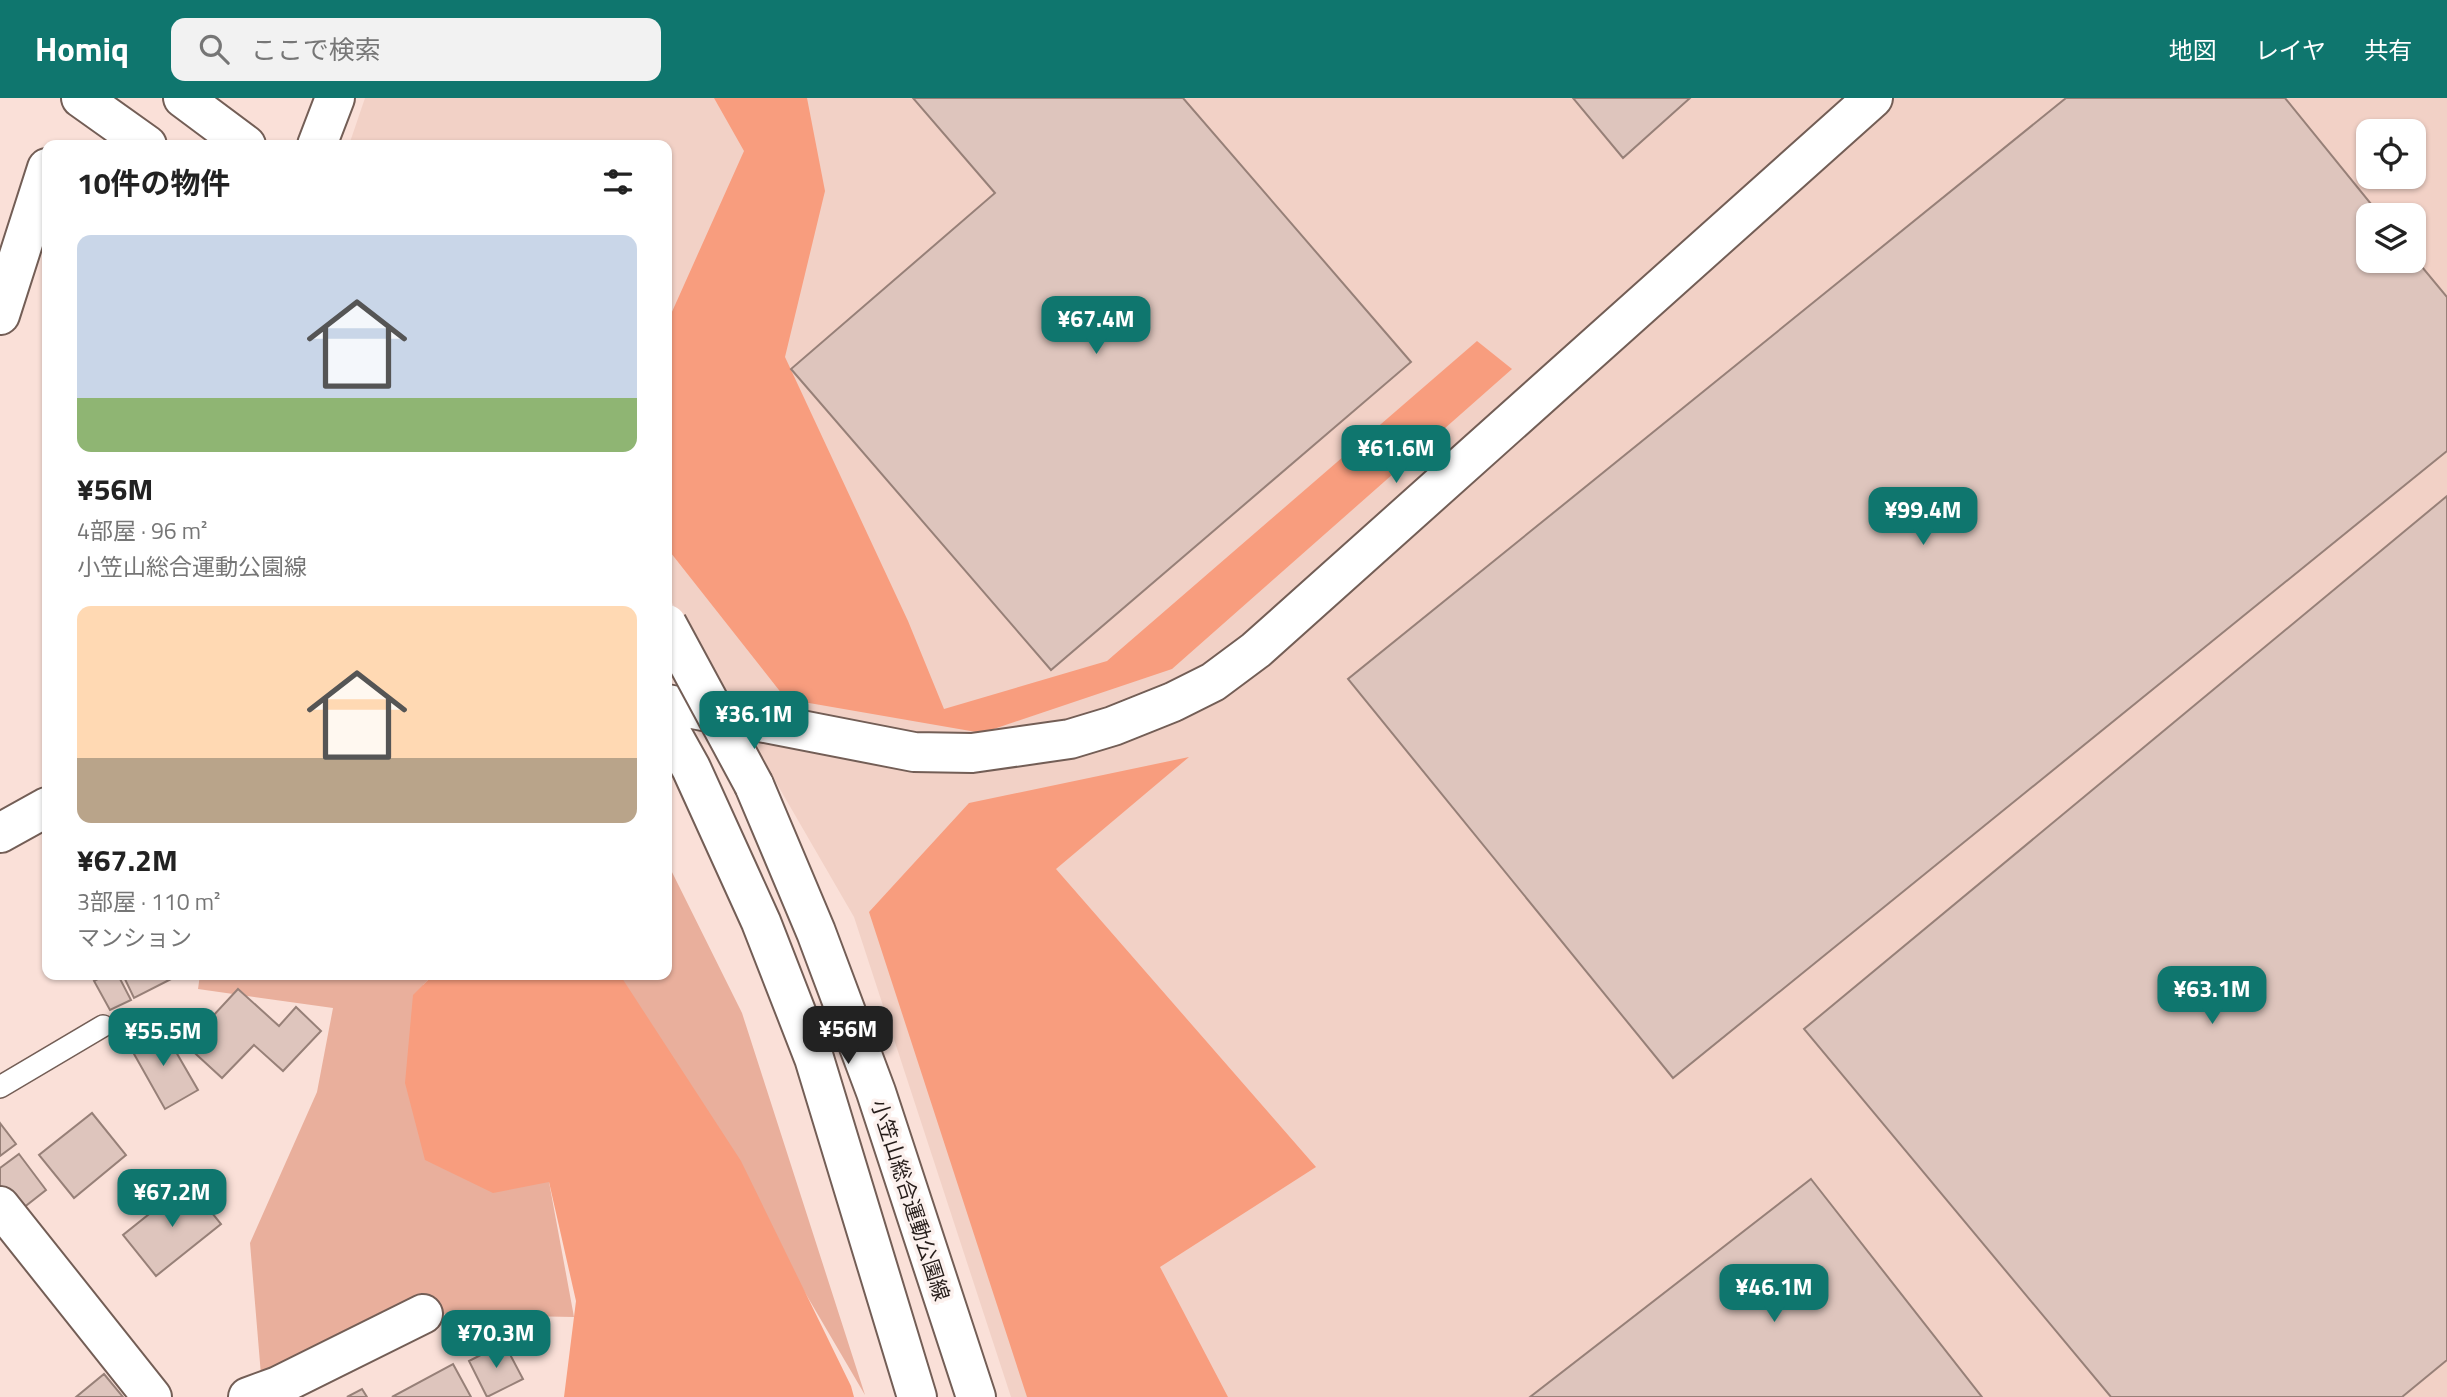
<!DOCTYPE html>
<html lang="ja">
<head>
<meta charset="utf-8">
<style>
	body { margin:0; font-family:"Titillium Web","Noto Sans JP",sans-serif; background:#f2f2f2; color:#222; height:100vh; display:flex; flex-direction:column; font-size:26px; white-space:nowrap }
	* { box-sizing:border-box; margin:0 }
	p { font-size:23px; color:#767676 }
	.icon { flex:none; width:38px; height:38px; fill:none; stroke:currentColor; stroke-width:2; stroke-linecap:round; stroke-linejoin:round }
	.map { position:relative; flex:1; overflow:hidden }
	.drawer { position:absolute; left:42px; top:42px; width:630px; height:840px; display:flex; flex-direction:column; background:#fff; border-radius:14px; box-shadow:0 2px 5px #0004 }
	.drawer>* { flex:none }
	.controls { position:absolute; left:2356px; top:21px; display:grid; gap:14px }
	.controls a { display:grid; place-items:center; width:70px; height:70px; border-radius:14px; background:#fff; box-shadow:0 2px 5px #0004; font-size:35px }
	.price { position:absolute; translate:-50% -60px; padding:0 16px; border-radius:14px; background:#0f766e; color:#fff; font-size:23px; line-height:46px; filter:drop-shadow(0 2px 4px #0008) }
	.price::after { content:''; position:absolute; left:50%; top:42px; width:21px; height:16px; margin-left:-10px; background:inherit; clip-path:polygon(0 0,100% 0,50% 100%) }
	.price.active { background:#222; color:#fff }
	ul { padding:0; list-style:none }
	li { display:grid; align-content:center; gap:14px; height:371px; padding:0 35px }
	li span { display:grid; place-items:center; height:217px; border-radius:14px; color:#555 }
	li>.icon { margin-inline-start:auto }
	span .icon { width:126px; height:126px; fill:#fffc; stroke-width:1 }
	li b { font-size:30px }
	h2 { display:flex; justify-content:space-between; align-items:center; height:84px; padding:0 35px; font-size:30px }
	header { display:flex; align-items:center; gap:42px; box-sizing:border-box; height:98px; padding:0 35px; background:#0f766e; color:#fff }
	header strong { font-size:33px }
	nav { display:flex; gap:38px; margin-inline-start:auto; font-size:24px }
	.search { width:490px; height:63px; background:#f2f2f2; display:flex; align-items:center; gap:18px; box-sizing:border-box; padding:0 24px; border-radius:14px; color:#767676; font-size:26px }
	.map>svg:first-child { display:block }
	.built { fill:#f2d1c6; fill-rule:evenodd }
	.green { fill:#e9af9c }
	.forest { fill:#f89d7e }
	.building { fill:#dec5bd; stroke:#978078; stroke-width:2 }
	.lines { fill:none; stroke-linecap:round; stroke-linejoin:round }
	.service-casing { stroke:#735e56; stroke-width:24 }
	.minor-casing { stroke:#735e56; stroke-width:42 }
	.tertiary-casing { stroke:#735e56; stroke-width:42 }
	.secondary-casing { stroke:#735e56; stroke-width:42 }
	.service { stroke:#fff; stroke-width:21 }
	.minor { stroke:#fff; stroke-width:38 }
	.tertiary { stroke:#fff; stroke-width:38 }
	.secondary { stroke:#fff; stroke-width:38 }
	.secondary-bridge-casing { stroke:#735e56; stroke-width:42; stroke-linecap:butt }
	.secondary-bridge { stroke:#fff; stroke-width:38 }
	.labels { text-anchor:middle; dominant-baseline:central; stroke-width:7; stroke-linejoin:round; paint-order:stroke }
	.street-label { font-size:21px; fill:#261d1a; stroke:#fcf1ee }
</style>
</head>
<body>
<header>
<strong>Homiq</strong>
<div class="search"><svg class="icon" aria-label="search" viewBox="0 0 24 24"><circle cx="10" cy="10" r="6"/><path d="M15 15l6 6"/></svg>ここで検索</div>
<nav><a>地図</a><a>レイヤ</a><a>共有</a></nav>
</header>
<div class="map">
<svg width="2447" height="1299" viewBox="0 0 2447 1299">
	<rect width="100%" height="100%" fill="#fae0d8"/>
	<!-- built -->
	<path class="built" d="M365 0H2447V1299H1011L854 819 667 496V47H349ZM2368 33H2413V79H2368ZM2368 117H2413V163H2368Z"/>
	<!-- green -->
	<path class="green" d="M667 764 742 915 865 1297 619 877H667Z
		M200 877H433L423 887 549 1084 574 1219 423 1216 261 1277 250 1145 317 994 333 910 198 891Z"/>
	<!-- forest -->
	<path class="forest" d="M714 0H807L825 93 785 259 908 523 944 611 1107 563 1477 243 1512 271 1172 571 982 635 786 601 667 450V225L744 53Z
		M1189 659 1056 771 1316 1069 1160 1169 1228 1299H1027L869 814 969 705Z
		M433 877H620L741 1063 851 1288 854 1299H564L576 1203 549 1084 493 1095 425 1062 405 985 413 897Z"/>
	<!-- building -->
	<path class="building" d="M913 0H1183L1411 264 1051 572 791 271 995 95Z
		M1573 0H1690L1623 60Z
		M2066 0H2285L2380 117H2368V163H2413V158L2447 199V353L1673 980 1348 581Z
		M2447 398V1262L2402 1299H2111L1804 931Z
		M105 877H118L131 902 110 912 94 883Z
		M123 877H179L134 900Z
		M238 891 279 928 296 909 321 933 283 973 254 947 222 980 186 947Z
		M161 928 198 992 165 1011 129 947Z
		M92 1015 126 1057 74 1100 39 1057Z
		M0 1025 16 1046 0 1058Z
		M19 1056 46 1092 18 1114 0 1089V1070Z
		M1811 1081 1982 1299H1530Z
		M188 1085 221 1126 156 1178 123 1137Z
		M504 1245 523 1281 487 1299 469 1263Z
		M453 1266 471 1299H392Z
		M104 1276 123 1299H76Z
		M362 1291 367 1299H347Z"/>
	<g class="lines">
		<defs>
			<path id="service" d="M0 989 103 928"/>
			<path id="minor" d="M0 217 47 70
				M0 1108 152 1299
				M248 1299 278 1288 423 1216"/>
			<path id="tertiary" d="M317 47 335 0
				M667 606 914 654 972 655 1070 641 1113 628 1173 604 1213 584 1256 552 1873 0
				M0 735 47 709"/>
			<path id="secondary" d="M81 0 147 47
				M183 0 246 47
				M667 627 691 670 761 824 814 960 917 1299
				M754 687 816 834 876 994 976 1299"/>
		</defs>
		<!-- service casing -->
		<use href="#service" class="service-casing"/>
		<!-- minor casing -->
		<use href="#minor" class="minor-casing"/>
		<!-- tertiary casing -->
		<use href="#tertiary" class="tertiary-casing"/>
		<!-- secondary casing -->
		<use href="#secondary" class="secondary-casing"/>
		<!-- service -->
		<use href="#service" class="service"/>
		<!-- minor -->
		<use href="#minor" class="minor"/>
		<!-- tertiary -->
		<use href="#tertiary" class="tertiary"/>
		<!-- secondary -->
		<use href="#secondary" class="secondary"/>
		<defs>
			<path id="secondary-bridge" d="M667 526 754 687"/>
		</defs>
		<!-- secondary-bridge casing -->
		<use href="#secondary-bridge" class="secondary-bridge-casing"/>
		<!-- secondary-bridge -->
		<use href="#secondary-bridge" class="secondary-bridge"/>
	</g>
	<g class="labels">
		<!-- street labels -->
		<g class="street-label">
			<text transform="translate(911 1102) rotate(72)">小笠山総合運動公園線</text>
		</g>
	</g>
</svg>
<div class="controls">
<a><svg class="icon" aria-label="locate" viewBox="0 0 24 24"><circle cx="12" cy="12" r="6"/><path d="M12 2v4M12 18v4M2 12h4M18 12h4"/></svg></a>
<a><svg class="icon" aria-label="layers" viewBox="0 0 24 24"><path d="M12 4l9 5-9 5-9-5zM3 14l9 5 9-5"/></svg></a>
</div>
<b class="price" style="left:1096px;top:258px">¥67.4M</b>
<b class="price" style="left:1396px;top:387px">¥61.6M</b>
<b class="price" style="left:1923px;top:449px">¥99.4M</b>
<b class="price" style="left:754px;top:653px">¥36.1M</b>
<b class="price" style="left:2212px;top:928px">¥63.1M</b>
<b class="price active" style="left:848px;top:968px">¥56M</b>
<b class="price" style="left:163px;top:970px">¥55.5M</b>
<b class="price" style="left:172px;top:1131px">¥67.2M</b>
<b class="price" style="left:1774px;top:1226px">¥46.1M</b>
<b class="price" style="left:496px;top:1272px">¥70.3M</b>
<section class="drawer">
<h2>10件の物件<svg class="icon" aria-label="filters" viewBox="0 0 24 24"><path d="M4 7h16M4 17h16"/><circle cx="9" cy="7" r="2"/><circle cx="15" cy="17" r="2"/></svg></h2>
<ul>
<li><span style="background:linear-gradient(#c9d6e8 75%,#8fb573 0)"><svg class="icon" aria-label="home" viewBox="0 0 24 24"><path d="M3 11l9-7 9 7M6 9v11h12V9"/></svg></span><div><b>¥56M</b><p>4部屋 · 96 m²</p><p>小笠山総合運動公園線</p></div></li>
<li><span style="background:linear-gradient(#ffd9b3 70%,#b9a48a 0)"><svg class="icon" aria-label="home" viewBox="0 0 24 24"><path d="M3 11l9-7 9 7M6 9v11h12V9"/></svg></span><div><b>¥67.2M</b><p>3部屋 · 110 m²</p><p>マンション</p></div></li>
</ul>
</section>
</div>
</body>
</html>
